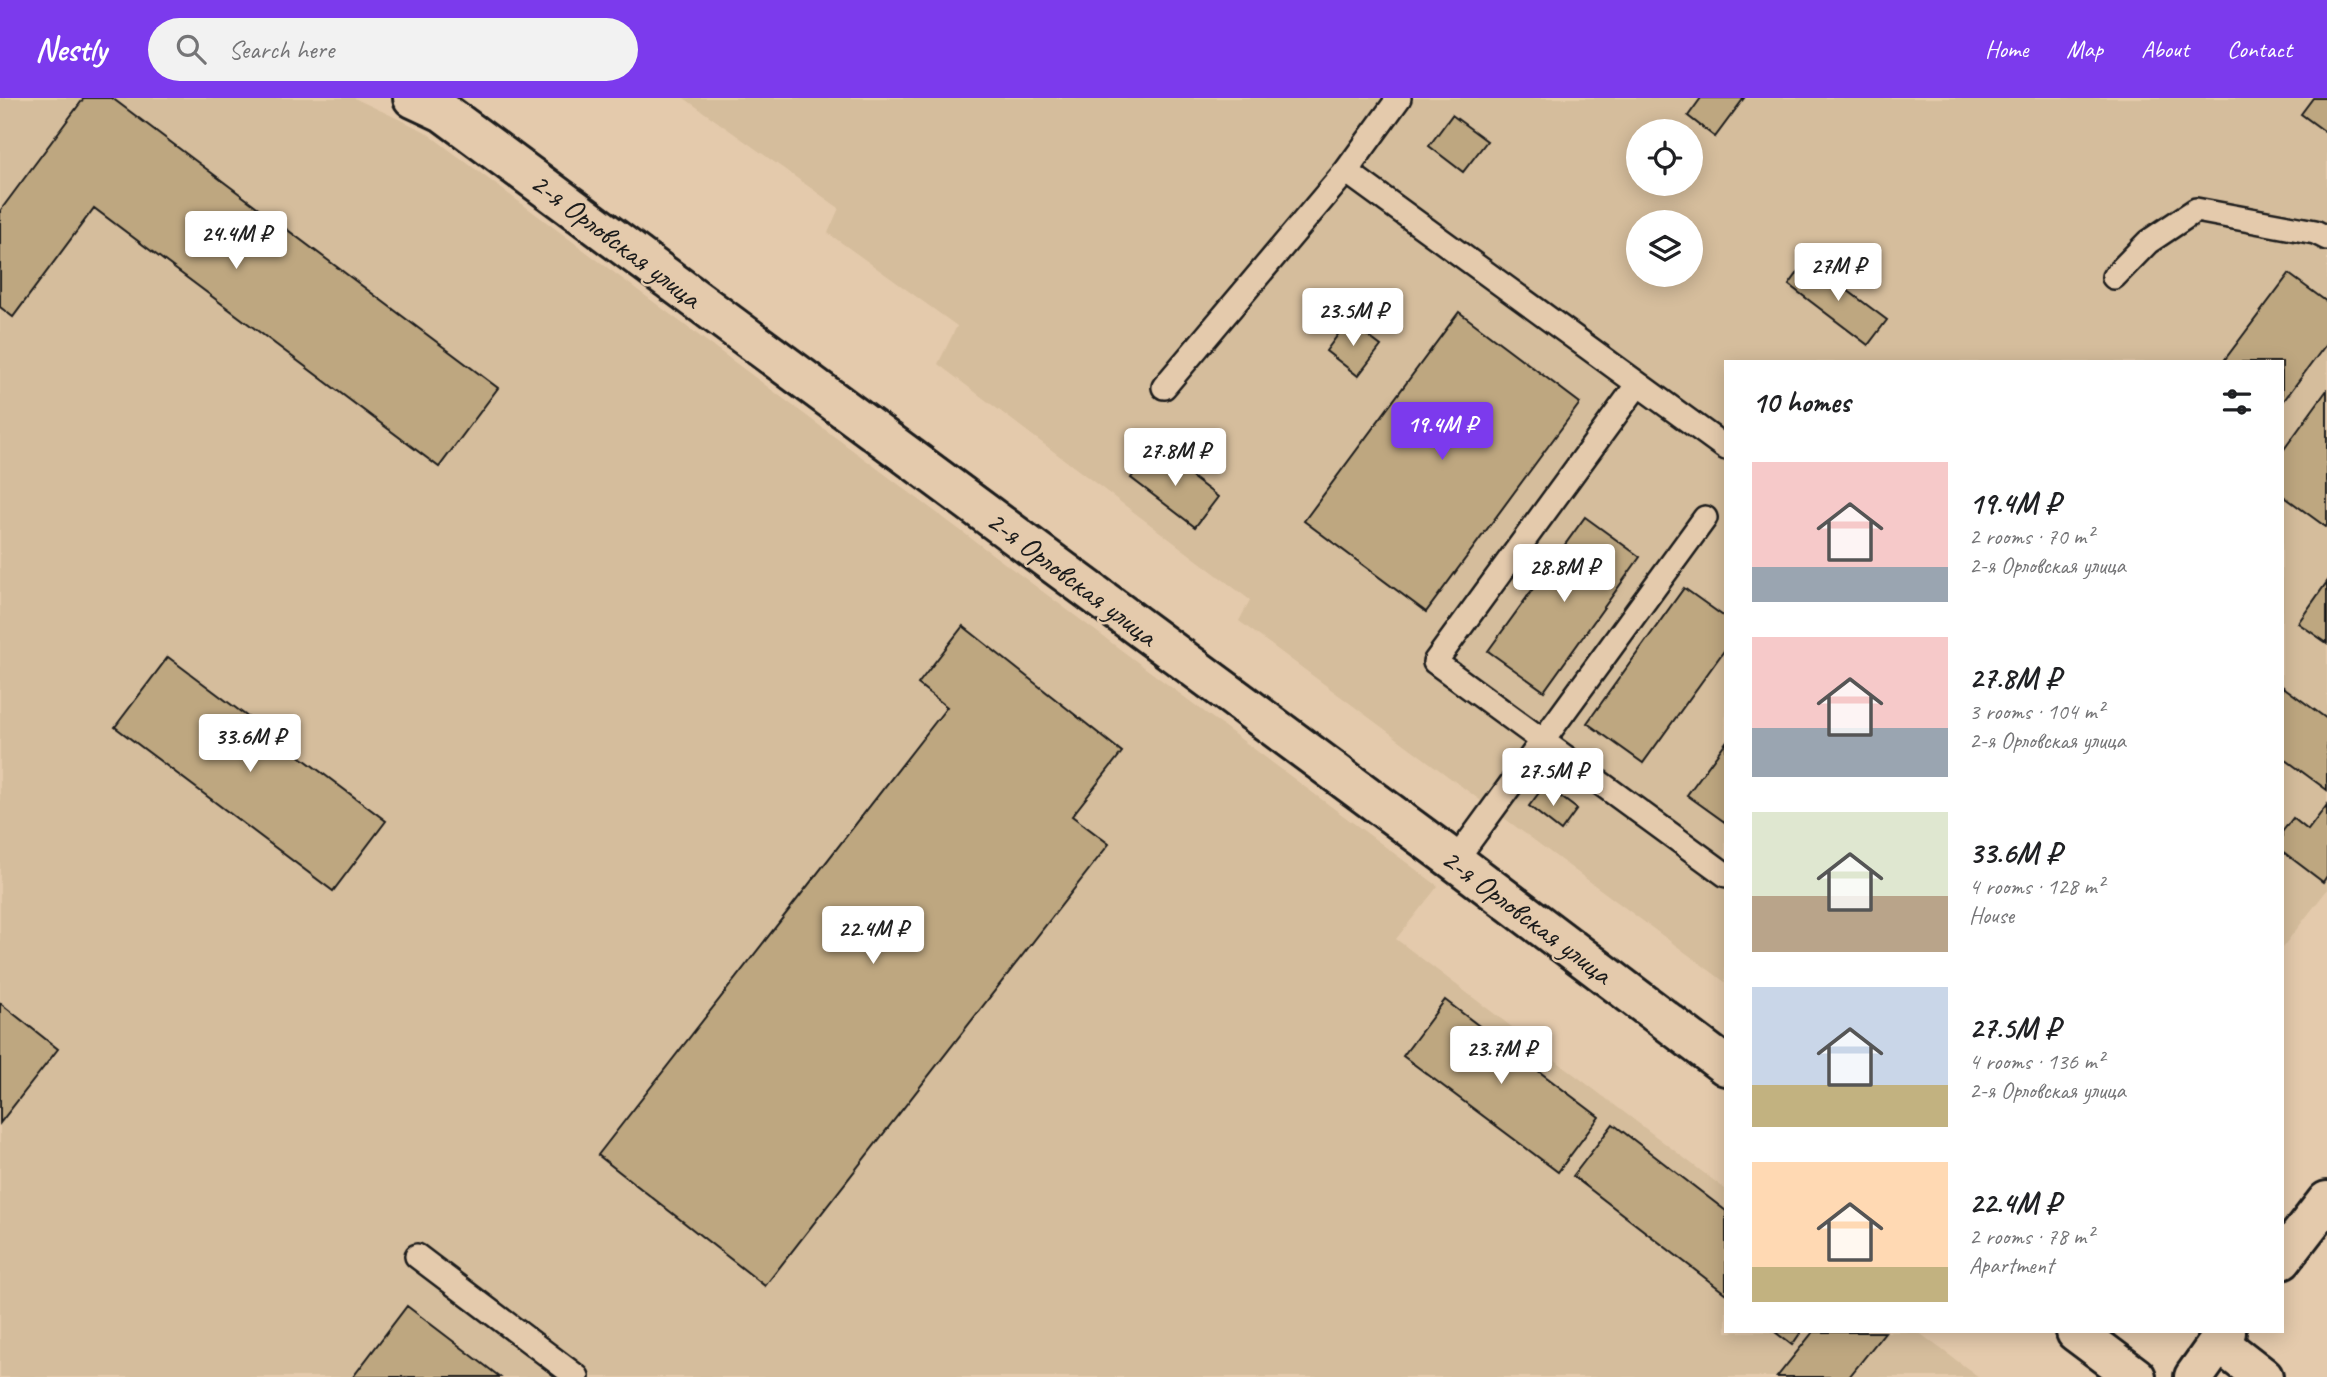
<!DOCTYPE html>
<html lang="en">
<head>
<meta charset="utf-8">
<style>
	body { margin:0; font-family:Caveat,sans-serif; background:#f2f2f2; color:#202124; height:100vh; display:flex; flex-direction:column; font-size:26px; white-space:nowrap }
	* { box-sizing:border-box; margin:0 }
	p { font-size:23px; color:#757577 }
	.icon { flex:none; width:38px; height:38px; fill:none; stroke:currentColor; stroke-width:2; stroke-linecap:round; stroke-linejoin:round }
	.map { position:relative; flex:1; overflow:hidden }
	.panel { position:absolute; left:1724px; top:262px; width:560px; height:973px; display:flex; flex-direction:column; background:#fff; border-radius:0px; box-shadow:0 4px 18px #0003 }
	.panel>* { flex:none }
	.fabs { position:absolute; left:1626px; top:21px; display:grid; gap:14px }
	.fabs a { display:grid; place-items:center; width:77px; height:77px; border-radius:50%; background:#fff; box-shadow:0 4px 18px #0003; font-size:35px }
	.price { position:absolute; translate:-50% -60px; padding:0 16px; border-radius:7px; background:#fff; color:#222; font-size:23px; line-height:46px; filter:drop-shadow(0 2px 4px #0008) }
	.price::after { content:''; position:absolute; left:50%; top:42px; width:21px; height:16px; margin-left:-10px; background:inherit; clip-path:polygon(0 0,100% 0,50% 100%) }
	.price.current { background:#7c3aed; color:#fff }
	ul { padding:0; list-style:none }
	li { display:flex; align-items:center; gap:21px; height:175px; padding:0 28px }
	li span { display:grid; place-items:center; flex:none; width:196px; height:140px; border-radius:0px; color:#555 }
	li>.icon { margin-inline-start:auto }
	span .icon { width:84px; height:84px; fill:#fffc; stroke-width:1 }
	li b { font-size:30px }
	h2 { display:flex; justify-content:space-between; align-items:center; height:84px; padding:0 28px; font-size:30px }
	header { display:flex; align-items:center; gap:42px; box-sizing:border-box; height:98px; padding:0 35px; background:#7c3aed; color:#fff }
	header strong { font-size:33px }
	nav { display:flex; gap:38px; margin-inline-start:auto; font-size:24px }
	.search { width:490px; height:63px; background:#f2f2f2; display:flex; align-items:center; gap:18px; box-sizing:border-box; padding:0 24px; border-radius:38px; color:#757577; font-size:26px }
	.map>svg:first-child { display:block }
	.built { fill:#d5bd9c; fill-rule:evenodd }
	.building { fill:#bea780; stroke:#1c1c1c; stroke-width:2 }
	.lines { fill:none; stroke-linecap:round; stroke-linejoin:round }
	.lane-casing { stroke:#1c1c1c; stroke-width:28 }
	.secondary-casing { stroke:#1c1c1c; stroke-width:44 }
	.primary-casing { stroke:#1c1c1c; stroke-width:44 }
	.lane { stroke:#e4caac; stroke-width:23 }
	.secondary { stroke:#e4caac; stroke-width:38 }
	.primary { stroke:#e4caac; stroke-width:38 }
	.labels { text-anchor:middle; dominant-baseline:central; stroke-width:5; stroke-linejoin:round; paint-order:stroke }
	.street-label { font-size:30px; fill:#1c1c1c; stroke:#e4caac }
</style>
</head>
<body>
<header>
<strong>Nestly</strong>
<div class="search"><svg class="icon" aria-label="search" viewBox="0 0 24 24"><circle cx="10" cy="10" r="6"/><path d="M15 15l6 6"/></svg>Search here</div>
<nav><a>Home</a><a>Map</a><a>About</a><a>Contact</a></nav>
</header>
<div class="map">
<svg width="2327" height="1279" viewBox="0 0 2327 1279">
	<rect width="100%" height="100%" fill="#e4caac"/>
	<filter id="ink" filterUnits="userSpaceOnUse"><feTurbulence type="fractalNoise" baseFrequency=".0143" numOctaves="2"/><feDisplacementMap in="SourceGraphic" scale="14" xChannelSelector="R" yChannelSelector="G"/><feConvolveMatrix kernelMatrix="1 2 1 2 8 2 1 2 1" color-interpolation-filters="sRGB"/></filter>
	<g filter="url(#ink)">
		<!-- built -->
		<path class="built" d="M0 0H354L424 33 1438 788 1396 841 1725 1091 1726 1234H1918L1979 1279H0Z
			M684 0H2327V792L2282 850V264H1726L1725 884 1239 523 1250 502 938 266 957 228 828 135 839 110ZM1638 33H1690V86H1638ZM1638 124H1690V177H1638Z"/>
		<!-- building -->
		<path class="building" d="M84 0H112L498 290 439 369 94 110 13 219 0 209V113Z
			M1701 0H1744L1715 39 1688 18Z
			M2313 0H2327V35L2301 16Z
			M1452 17 1487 43 1463 74 1429 48Z
			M1807 162 1887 222 1868 247 1789 187Z
			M2289 176 2327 204V245L2282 305V264H2223Z
			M1459 214 1580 305 1426 514 1304 423Z
			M1348 223 1381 248 1358 278 1326 253Z
			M2327 292V427L2326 429 2282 397V354Z
			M1154 350 1218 399 1195 429 1131 380Z
			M1585 419 1640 459 1544 593 1488 553Z
			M2327 484V545L2298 525Z
			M1684 490 1726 520V550L1643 665 1587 625Z
			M963 528 1122 654 1072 718 1109 746 765 1188 598 1057 947 609 918 586Z
			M168 559 386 723 333 793 115 629Z
			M2282 588 2327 621V692L2282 659Z
			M1726 644V725L1687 697Z
			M1545 687 1577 711 1561 733 1529 708Z
			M2327 707V778L2323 784 2282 753V734L2293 720 2308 732Z
			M1445 902 1599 1019 1558 1074 1403 958Z
			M0 905 58 951 0 1025Z
			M1613 1026 1726 1113V1196L1573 1078Z
			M407 1208 500 1279H353Z
			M1775 1234H1801L1792 1247Z
			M1813 1234H1885L1849 1279H1777Z"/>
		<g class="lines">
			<defs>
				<path id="lane" d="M1346 73 1726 350
					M2114 179 2148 144 2196 112 2315 134 2327 140
					M1638 286 1435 564 1726 777
					M1164 289 1346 73 1399 0
					M1455 763 1705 420
					M417 1158 577 1279"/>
				<path id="secondary" d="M413 0 443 14 1455 763 1726 968
					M2076 1234 2136 1279
					M2218 1244 2263 1279"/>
				<path id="primary" d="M2282 1161 2327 1103
					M2194 1279 2226 1234"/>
			</defs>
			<!-- lane casing -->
			<use href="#lane" class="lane-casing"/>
			<!-- secondary casing -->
			<use href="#secondary" class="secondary-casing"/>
			<!-- primary casing -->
			<use href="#primary" class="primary-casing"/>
			<!-- lane -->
			<use href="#lane" class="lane"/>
			<!-- secondary -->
			<use href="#secondary" class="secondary"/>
			<!-- primary -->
			<use href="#primary" class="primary"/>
		</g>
	</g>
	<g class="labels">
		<!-- street labels -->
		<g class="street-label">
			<text transform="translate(616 142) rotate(37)">2-я Орловская улица</text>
			<text transform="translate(1072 480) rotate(37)">2-я Орловская улица</text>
			<text transform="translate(1527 818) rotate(37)">2-я Орловская улица</text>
		</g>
	</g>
</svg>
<div class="fabs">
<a><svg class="icon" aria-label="locate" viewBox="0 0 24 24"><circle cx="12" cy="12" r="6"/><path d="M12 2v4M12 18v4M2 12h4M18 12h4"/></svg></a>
<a><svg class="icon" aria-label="layers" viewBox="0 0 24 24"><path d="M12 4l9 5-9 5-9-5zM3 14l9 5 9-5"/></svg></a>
</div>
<b class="price" style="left:236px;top:173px">24.4M ₽</b>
<b class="price" style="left:1838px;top:205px">27M ₽</b>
<b class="price" style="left:1353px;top:250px">23.5M ₽</b>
<b class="price current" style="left:1442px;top:364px">19.4M ₽</b>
<b class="price" style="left:1175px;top:390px">27.8M ₽</b>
<b class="price" style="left:1564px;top:506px">28.8M ₽</b>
<b class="price" style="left:250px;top:676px">33.6M ₽</b>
<b class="price" style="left:1553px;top:710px">27.5M ₽</b>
<b class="price" style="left:873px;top:868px">22.4M ₽</b>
<b class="price" style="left:1501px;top:988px">23.7M ₽</b>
<section class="panel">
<h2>10 homes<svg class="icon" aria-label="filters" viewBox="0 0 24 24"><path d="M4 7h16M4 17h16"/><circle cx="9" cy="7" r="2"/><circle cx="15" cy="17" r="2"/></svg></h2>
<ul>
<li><span style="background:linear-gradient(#f6c9c9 75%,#9aa5b1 0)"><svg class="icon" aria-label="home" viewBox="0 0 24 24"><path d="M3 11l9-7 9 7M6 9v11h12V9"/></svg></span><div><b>19.4M ₽</b><p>2 rooms · 70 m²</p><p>2-я Орловская улица</p></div></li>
<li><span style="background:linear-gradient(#f6c9c9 65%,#9aa5b1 0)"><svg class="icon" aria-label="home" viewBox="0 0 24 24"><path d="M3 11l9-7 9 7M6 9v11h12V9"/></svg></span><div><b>27.8M ₽</b><p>3 rooms · 104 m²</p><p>2-я Орловская улица</p></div></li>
<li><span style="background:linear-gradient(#dfe7d0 60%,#b9a48a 0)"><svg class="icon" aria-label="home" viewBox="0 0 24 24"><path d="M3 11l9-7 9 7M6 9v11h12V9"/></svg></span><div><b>33.6M ₽</b><p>4 rooms · 128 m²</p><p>House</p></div></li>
<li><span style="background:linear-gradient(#c9d6e8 70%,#c2b280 0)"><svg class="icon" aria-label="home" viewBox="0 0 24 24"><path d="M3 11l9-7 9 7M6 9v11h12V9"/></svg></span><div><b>27.5M ₽</b><p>4 rooms · 136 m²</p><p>2-я Орловская улица</p></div></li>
<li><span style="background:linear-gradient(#ffd9b3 75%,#c2b280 0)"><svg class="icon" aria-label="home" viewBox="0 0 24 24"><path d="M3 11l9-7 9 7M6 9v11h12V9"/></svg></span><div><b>22.4M ₽</b><p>2 rooms · 78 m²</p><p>Apartment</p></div></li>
</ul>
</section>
</div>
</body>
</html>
